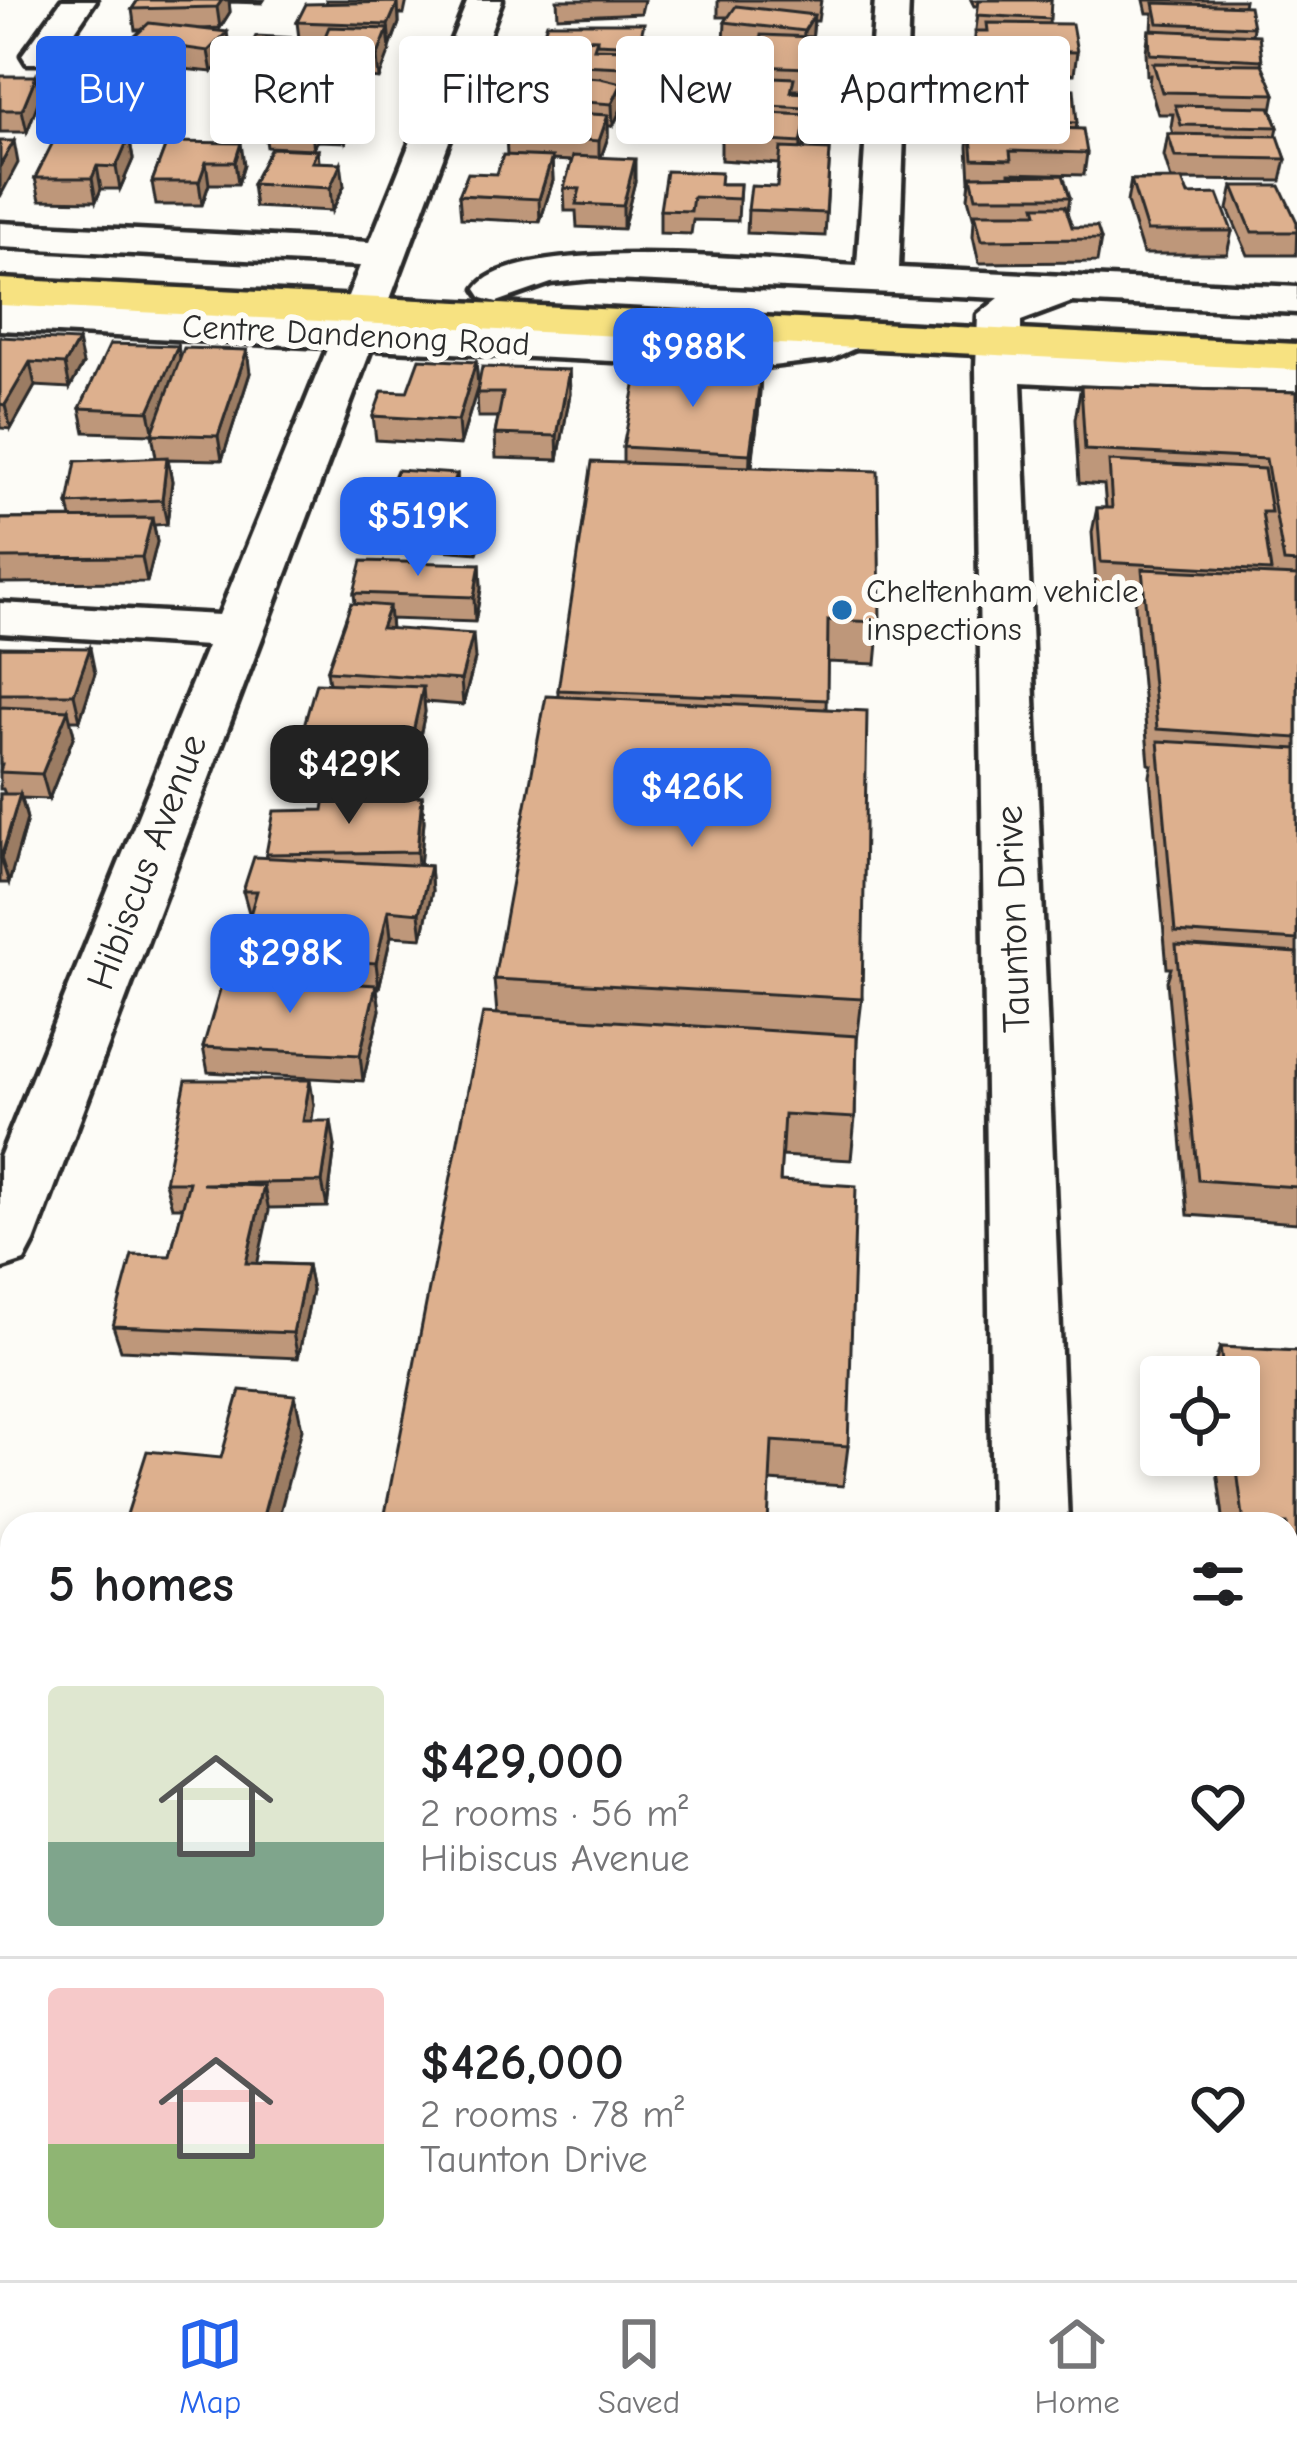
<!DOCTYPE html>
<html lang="en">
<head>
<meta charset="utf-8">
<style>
	body { margin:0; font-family:"Comic Neue",sans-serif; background:#f6f6f6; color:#202124; height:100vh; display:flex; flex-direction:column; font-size:45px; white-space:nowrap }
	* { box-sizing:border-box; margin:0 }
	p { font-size:39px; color:#757577 }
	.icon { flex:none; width:66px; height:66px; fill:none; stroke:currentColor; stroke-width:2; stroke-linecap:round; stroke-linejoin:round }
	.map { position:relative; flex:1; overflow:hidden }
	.drawer { position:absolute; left:0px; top:1512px; width:1299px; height:768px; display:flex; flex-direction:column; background:#fff; border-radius:36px 36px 0 0; box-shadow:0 6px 18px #0003 }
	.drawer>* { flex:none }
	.hud { position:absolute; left:36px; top:36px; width:1227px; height:108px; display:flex; gap:24px }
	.tools { position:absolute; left:1140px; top:1356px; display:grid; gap:24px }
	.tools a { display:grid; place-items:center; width:120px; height:120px; border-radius:12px; background:#fff; box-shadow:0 6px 18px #0003; font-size:60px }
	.price { position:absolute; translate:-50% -102px; padding:0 27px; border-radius:24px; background:#2563eb; color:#fff; font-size:39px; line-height:78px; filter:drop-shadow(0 3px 6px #0008) }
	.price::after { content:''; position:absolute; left:50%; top:72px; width:36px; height:27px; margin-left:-18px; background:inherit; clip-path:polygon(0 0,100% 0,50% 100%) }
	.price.current { background:#222; color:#fff }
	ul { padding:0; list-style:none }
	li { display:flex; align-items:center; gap:36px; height:300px; padding:0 48px }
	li+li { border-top:3px solid #e0e0e0 }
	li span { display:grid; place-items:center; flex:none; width:336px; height:240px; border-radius:12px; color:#555 }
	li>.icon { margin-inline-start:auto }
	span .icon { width:144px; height:144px; fill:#fffc; stroke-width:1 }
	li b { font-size:51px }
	h2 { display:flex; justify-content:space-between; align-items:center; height:144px; padding:0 48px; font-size:51px }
	.pill { padding:0 42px; border-radius:12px; background:#fff; box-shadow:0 6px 18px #0003; font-size:42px; line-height:108px }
	.pill.current { background:#2563eb; color:#fff }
	.dock { display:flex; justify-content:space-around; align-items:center; height:168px; border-top:3px solid #e0e0e0; background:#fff; font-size:33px; color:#757577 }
	.dock a { display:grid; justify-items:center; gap:6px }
	.dock .current { color:#2563eb }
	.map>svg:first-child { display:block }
	.green { fill:#a6d99b; stroke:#688263; stroke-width:3 }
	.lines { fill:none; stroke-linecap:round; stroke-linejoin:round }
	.minor-casing { stroke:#2b2b2b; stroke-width:9 }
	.major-casing { stroke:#2b2b2b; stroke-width:9 }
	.minor { fill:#fdfcf7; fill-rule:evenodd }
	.major { fill:#f7e281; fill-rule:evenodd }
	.wall { fill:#be977a; stroke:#2b2b2b; stroke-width:3 }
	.shaded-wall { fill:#9b7b63; stroke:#2b2b2b; stroke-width:3 }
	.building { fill:#ddb08e; stroke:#2b2b2b; stroke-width:3 }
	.poi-dot { fill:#1f6fb2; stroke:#fdfcf7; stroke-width:4.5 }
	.labels { text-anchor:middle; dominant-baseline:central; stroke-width:12; stroke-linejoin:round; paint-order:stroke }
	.far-street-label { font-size:33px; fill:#2b2b2b; stroke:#fdfcf7 }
	.far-poi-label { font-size:33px; fill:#2b2b2b; stroke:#fdfcf7; text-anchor:start }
	.street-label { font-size:39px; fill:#2b2b2b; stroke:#fdfcf7 }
</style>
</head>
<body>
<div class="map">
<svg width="1297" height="2280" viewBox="0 0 1297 2280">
	<rect width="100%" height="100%" fill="#fdfcf7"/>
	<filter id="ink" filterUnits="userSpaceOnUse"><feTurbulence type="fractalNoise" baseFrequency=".00833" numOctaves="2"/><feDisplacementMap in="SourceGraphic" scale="24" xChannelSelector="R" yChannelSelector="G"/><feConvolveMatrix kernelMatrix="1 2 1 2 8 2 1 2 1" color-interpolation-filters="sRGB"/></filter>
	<g filter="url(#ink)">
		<!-- green -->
		<path class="green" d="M0 1714 12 1735V2253L0 2257Z"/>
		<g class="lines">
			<defs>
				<path id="minor" d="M62 0H96L53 63H27L22 55Z
					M468 0H502L381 323 755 342 807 337 852 321 867 325 874 334 867 343 831 359 755 368 371 349 34 1242 24 1261 0 1269V1157L207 646 0 633V603L219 615 328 347 0 330V304L338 321 360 266 0 247V223L370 242Z
					M875 0H909L899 268 1297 287V313L1072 302 1021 321V355L1297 368V396L1021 382 1068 1524H992L976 367 978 315 999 298 592 279 551 283 497 302 482 298 476 289C515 232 786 263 857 266Z
					M1001 2268H1099V2280H1001Z"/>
				<path id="major" d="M0 279 1297 344V370L0 305Z"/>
			</defs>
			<!-- minor casing -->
			<use href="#minor" class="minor-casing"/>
			<!-- major casing -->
			<use href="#major" class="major-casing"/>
			<!-- minor -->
			<use href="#minor" class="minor"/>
			<!-- major -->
			<use href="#major" class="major"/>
		</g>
		<!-- wall -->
		<path class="wall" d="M138 0H264L262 3 229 2 230 12 220 28 200 29 230 53 212 72 183 69 165 87 142 84 158 97 162 119 118 131 102 118 82 123 51 99 47 77 128 74 126 62 136 53 133 38 142 30H135L132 9Z
			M326 0H407L404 14H399V23L379 79 369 78 370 86 359 116 356 115V120L346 142 317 141 314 149 267 147 265 134 243 133 240 111 251 94 258 75 250 74 247 53 299 38 297 22 327 4Z
			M557 0H644L641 13 558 17Z
			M718 0H821L818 21H814L807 90H793V93H808L806 137 804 149 830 150 825 236 747 233 748 210 777 187 779 164 721 160V138L725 126 699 124 700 102 708 81V64L759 49V47L724 43 725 22 728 17H718Z
			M971 0H1051L1049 24 1077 52 1074 74H1064V88L1077 123 1076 129 1087 153 1084 175 1009 173V176L1070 197 1067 214 1072 227 1101 239 1097 262 979 263 973 236 974 220 968 198 970 181 968 147 972 98 983 99 981 72H975L973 52 979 6H974Z
			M1144 0H1244L1243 6 1253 27 1252 35 1262 60 1261 64 1275 94 1272 110 1278 127 1276 136 1286 159 1281 181 1182 180 1188 195 1232 231 1227 254H1143L1127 202 1131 180 1171 179 1164 156 1168 134H1173L1171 127 1173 114H1158L1149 84 1150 75H1147L1146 51 1149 30H1152L1153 13H1147Z
			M644 34 639 56H626V70L622 86 623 105 613 126H608V137L601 157 635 181 623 229 577 227 576 211H565L564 188 572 161 552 160 553 180 540 222 461 218 459 195 497 174 507 155 506 135 519 110 518 97 537 73 541 40Z
			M0 76 40 97 27 132H0Z
			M129 137 133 159 120 189H101L96 201 40 200 35 178Z
			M167 142 244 165 238 184H209L202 205H156L152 182Z
			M318 150 319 162 344 186 332 211 255 207 252 184Z
			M721 184H740L738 221 693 220 691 234 660 233V210Z
			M1233 186 1297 222 1296 255H1248L1228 209Z
			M0 337 83 364 70 388 35 386 11 429 0 428Z
			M178 346 180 360 250 373 222 460 168 459 172 481 167 524 154 525 157 542 147 582 0 583V519L71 518 68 504 156 457 152 434 85 432 80 408Z
			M476 362 478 386 460 445 376 440 373 416 407 392Z
			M569 370 570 394 558 460 496 458 495 434 498 417H478L477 393Z
			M761 372 759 406 752 467 880 622 876 664 827 662 826 709 862 999 857 1041 855 1118 851 1160 781 1156 780 1181 848 1446 843 1486 770 1481 497 1014 494 979 558 697V690L623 463V447Z
			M1081 386 1297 392V1223L1188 1215 1167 981 1171 968H1167L1150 776 1152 765 1149 764 1135 604 1138 589 1096 586 1092 532 1097 508H1106L1104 485 1079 483 1075 419Z
			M457 474 458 500 484 502 486 527 477 553 378 545 376 521Z
			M480 564 481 589 475 622 390 619 391 629 475 659 463 705 424 702 425 712 411 779 301 775 297 750 329 683 327 671 355 604 354 593Z
			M0 647 95 673 80 720H70L74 735 49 799 22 798 27 819 9 883H0V794H5L3 789H0Z
			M422 796 424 821 420 865 430 866 432 891 422 938 391 936 379 988H377L380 1010 363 1081 208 1072 203 1047 242 977 238 955 250 916 243 891 267 857 266 854 323 810Z
			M314 1105 311 1121 335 1146 327 1207 268 1208 257 1263 307 1265 312 1290 298 1358 121 1350 113 1326 170 1256 183 1207H172L165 1182Z
			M1220 1347 1297 1351V2091L1287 2014V1524H1224L1215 1455H1239V1377H1210Z"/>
		<!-- shaded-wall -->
		<path class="shaded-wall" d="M222 0H229L230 12 220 28 217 7Z
			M398 2 399 23 390 46 388 25Z
			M814 15 811 58 807 90 808 68 803 52 804 31Z
			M388 29 390 50 379 79 377 57Z
			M227 32 230 53 212 72 208 51Z
			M180 47 183 69 165 87 161 65Z
			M626 49V70L622 86 623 105 613 126 612 104 622 84V67Z
			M368 65 370 86 359 116 357 94Z
			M36 76 40 97 27 132 22 110Z
			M98 96 102 118 82 123 78 101Z
			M158 97 162 119 118 131 114 109Z
			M354 98 356 120 346 142 344 120Z
			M608 115V137L599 163V141Z
			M807 115 806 137 800 165 801 143Z
			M314 119 317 141 314 149 311 127Z
			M129 137 133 159 120 189 116 167Z
			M14 141 18 163 0 197V166Z
			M241 143 244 165 238 184 235 162Z
			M552 157 553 180 540 222 539 199Z
			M635 159V181L623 229V206Z
			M206 162 209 184 202 205 199 182Z
			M341 163 344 186 332 211 330 188Z
			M97 166 101 189 96 201 92 178Z
			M78 341 83 364 70 388 65 364Z
			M178 346 182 370 154 435 149 411Z
			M247 350 250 373 222 460 218 436Z
			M30 362 35 386 11 429 5 405Z
			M476 362 478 386 460 445 458 421Z
			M569 370 570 394 558 460 557 436Z
			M761 372 759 406 749 487 750 454Z
			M167 457 172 481 167 524 162 500Z
			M457 474 458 499 449 524 447 500Z
			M484 502 486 527 477 553 475 528Z
			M152 518 157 542 147 582 142 557Z
			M480 564 481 589 475 622 474 597Z
			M389 606 391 631 381 628Z
			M473 634 475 659 463 705 461 680Z
			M90 648 95 673 80 720 74 694Z
			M423 687 425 712 411 779 408 754Z
			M68 710 74 735 49 799 42 774Z
			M20 794 27 819 9 883 1 858Z
			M422 796 424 821 419 878 417 852Z
			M430 866 432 891 422 938 419 913Z
			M388 910 391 936 379 988 376 963Z
			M376 985 380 1010 363 1081 360 1055Z
			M310 1080 314 1105 308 1147 303 1121Z
			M331 1121 335 1146 327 1207 322 1182Z
			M264 1186 269 1211 252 1288 246 1263Z
			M307 1265 312 1290 298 1358 293 1333Z
			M295 1395 302 1429 277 1524H261Z"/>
		<!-- building -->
		<path class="building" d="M138 0H222L217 7 132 9Z
			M979 0H1051L1050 19 977 15Z
			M398 2 388 25 297 22 306 4Z
			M1154 3 1249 6 1253 27 1158 23Z
			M736 6 814 15 804 31 725 22Z
			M149 23 227 32 208 51 180 47 161 65 126 62 149 40 133 38Z
			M547 23H644L639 45 597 43V39L546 37 545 40H541Z
			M987 23 1072 24 1077 52 977 51 975 31H988Z
			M329 27 388 29 377 57 247 53 256 36 324 39Z
			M1149 30 1259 35 1262 60 1150 54Z
			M761 35 812 37 808 68 708 64 712 47 759 49Z
			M546 37 597 39 594 48 626 49 622 67 537 63Z
			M983 59 1061 60 1065 79 987 82Z
			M110 61 158 97 114 109 98 96 78 101 47 77Z
			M296 63 368 65 357 94 251 91 258 74H291Z
			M1153 63 1262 64 1275 94 1162 92Z
			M531 73 600 78 622 83 612 104 518 97Z
			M0 76H36L22 110H0Z
			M751 76 794 78 791 92 808 93 805 108 700 102 705 81 749 83Z
			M1025 87 1074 89 1077 123 973 119 972 98 1026 100Z
			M249 94 354 98 344 120 314 119 311 127 264 125 271 112 240 111Z
			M1175 105 1270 107 1278 127 1181 125Z
			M516 110 608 115 599 141 506 135Z
			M729 111 807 115 801 143 721 138Z
			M970 125 1083 129 1087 153 1010 151 1011 160 973 159Z
			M1168 134 1278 136 1286 159 1175 157Z
			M56 136 129 137 116 167 97 166 92 178H35Z
			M0 141H14L0 166Z
			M167 142 241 143 235 162H206L199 182H152Z
			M271 148 318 150 312 162 341 163 330 188 252 184Z
			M781 148 830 150 826 213 748 210 751 186 777 187Z
			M503 155 552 157 539 199 459 195 468 173 497 174Z
			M573 156 635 159 623 206 576 204 580 189 564 188Z
			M666 171 721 173 720 184H740L739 199 693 197 691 211 660 210Z
			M1063 175 1070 197H976L971 176Z
			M1131 180H1182L1188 195 1218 194 1232 231H1147Z
			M1233 186H1280L1297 222V232H1252Z
			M1035 206H1065L1072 227H1097L1101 239 982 240 975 213H1037Z
			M0 337 78 341 65 364 30 362 5 405 0 404Z
			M110 344 178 346 149 411 80 408Z
			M184 348 247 350 218 436 152 434Z
			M419 359 476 362 458 421 373 416 382 391 407 392Z
			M639 366 761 372 750 454 623 447Z
			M482 367 569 370 557 436 495 434 503 393H477Z
			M1081 386 1297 392V563L1284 562 1266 459 1085 450Z
			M167 457 162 500 68 504 76 461Z
			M1109 461 1264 469 1271 512H1262L1271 571 1101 562 1097 508H1112Z
			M592 462 878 471 880 622 828 620 827 700 558 690Z
			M397 470 457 474 447 500 484 502 475 528 376 521Z
			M152 518 142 557 0 558V519Z
			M362 561 480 564 474 597 354 593Z
			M1142 569 1297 576V738L1157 729Z
			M351 603 389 606 381 628 473 634 461 680 327 671Z
			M0 647 90 648 74 694H0Z
			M316 683 423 687 408 754 297 750Z
			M546 696 867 711 862 999 494 979Z
			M0 707 68 710 42 774 0 772 2 764H0Z
			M1158 741 1297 749V940L1175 932Z
			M0 794H20L1 858H0Z
			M422 796 417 852 266 854 274 811 323 810 325 797Z
			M254 857 430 866 419 913 388 910 376 963 238 955 257 891H243Z
			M1176 945 1297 953V1187L1198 1180Z
			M224 976 376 985 360 1055 203 1047Z
			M483 1013 857 1036 855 1118 784 1114 780 1181 856 1186 848 1446 772 1441 768 1524H383Z
			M186 1080H310L303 1121H331L322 1182 202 1184 264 1186 246 1263 307 1265 293 1333 113 1326 132 1255 170 1256 189 1182H165Z
			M1220 1347 1297 1351V1913L1287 1839V1524H1244L1235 1455H1239V1377H1224Z
			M240 1390 295 1395 261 1524H124L147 1451 221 1458Z
			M218 2268H797V2280H216Z"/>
	</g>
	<!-- markers -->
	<circle class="poi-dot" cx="842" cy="610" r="12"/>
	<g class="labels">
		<!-- far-street labels -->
		<g class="far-street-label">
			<text transform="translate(356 335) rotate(3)">Centre Dandenong Road</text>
		</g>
		<!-- far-poi labels -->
		<g class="far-poi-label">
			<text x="866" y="591">Cheltenham vehicle<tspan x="866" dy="38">inspections</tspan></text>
		</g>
		<!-- street labels -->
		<g class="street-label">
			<text transform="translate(147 862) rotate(-69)">Hibiscus Avenue</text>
			<text transform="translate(1013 919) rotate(-92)">Taunton Drive</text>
		</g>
	</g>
</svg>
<div class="tools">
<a><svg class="icon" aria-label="locate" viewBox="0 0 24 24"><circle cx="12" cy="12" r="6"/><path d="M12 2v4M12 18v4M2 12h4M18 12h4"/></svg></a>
</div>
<b class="price" style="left:693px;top:410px">$988K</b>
<b class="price" style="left:418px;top:579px">$519K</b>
<b class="price current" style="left:349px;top:827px">$429K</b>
<b class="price" style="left:692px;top:850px">$426K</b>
<b class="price" style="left:290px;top:1016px">$298K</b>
<div class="hud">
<a class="pill current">Buy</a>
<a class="pill">Rent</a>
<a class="pill">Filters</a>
<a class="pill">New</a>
<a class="pill">Apartment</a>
</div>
<section class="drawer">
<h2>5 homes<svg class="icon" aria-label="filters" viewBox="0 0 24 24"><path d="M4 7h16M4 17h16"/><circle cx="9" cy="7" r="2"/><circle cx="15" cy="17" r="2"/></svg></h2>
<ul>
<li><span style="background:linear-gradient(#dfe7d0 65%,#7fa58c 0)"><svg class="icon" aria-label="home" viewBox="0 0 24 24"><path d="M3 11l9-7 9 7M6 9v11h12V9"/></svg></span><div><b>$429,000</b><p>2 rooms · 56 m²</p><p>Hibiscus Avenue</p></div><svg class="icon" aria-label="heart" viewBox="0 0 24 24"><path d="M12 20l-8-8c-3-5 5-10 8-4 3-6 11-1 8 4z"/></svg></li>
<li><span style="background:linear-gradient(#f6c9c9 65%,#8fb573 0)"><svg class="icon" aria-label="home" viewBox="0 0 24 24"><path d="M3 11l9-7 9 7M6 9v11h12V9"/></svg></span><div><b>$426,000</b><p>2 rooms · 78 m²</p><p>Taunton Drive</p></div><svg class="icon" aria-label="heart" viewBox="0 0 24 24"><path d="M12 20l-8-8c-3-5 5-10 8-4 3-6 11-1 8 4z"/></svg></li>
</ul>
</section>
</div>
<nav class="dock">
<a class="current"><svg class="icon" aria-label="map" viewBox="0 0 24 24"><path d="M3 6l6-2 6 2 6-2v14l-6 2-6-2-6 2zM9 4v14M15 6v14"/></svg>Map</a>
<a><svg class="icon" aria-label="saved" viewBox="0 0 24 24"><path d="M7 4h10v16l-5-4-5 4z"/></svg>Saved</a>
<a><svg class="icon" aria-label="home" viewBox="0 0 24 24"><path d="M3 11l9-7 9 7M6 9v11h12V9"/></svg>Home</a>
</nav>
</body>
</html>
